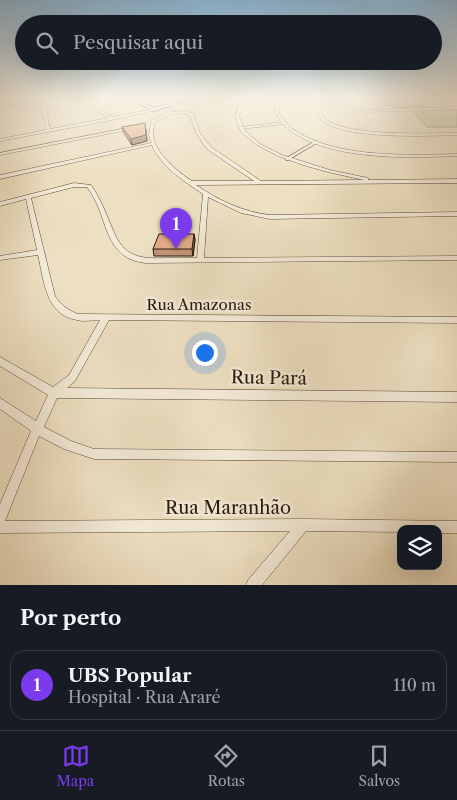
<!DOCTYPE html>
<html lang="pt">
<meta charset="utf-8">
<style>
body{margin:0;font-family:"Libre Caslon Text",serif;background:#242831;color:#f1f3f6}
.controls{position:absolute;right:15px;bottom:15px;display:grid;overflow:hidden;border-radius:10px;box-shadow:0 5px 20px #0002}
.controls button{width:45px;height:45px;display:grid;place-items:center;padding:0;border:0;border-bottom:1px solid #363941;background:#171b24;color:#f1f3f6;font:25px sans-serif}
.you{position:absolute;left:204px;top:352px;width:18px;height:18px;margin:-12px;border:4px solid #fff;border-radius:50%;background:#1a73e8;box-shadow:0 0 0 8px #1a73e833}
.badge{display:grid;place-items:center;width:32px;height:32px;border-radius:50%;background:#7c3aed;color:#fff;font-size:16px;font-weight:700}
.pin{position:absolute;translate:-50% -41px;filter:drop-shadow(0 1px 2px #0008)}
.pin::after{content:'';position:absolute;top:26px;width:18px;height:15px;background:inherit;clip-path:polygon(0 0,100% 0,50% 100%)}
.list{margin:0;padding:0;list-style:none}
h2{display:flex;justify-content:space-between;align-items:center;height:65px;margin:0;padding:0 20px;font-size:21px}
h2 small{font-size:16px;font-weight:400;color:#9ea1a6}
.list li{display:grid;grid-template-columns:32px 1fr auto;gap:15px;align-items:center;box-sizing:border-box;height:70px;margin:0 10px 10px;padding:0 10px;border:1px solid #363941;border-radius:15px}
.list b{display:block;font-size:19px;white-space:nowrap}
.list p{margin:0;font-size:16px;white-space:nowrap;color:#9ea1a6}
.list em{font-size:16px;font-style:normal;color:#9ea1a6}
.icon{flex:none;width:28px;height:28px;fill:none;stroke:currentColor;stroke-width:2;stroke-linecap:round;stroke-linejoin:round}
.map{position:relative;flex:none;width:457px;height:585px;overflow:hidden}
.search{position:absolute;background:#171b24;box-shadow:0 5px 20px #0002;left:15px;right:15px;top:15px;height:55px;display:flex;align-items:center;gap:12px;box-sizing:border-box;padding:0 18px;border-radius:28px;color:#9ea1a6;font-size:19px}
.sheet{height:145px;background:#171b24}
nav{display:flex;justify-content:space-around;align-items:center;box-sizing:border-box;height:70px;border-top:1px solid #363941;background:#171b24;font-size:14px;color:#9ea1a6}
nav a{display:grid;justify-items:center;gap:2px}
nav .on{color:#7c3aed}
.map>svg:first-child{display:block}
</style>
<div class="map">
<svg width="457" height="585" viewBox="0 0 457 585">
<rect width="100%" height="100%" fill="#eddfc1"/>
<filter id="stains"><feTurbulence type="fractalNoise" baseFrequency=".004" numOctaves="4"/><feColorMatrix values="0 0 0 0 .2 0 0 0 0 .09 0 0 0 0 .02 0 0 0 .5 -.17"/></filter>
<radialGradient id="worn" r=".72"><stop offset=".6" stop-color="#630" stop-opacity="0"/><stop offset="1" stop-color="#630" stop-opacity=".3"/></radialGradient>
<!-- green -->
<g fill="#bdc08f" stroke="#726c4c">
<path d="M359,99H396L426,106L398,108Z"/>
<path d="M411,110H457V127H427Z"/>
</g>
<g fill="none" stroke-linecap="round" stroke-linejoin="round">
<!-- lane-far1 casing -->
<g stroke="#594a37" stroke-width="3">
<path id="lane-far1" d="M241,128L283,123"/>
</g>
<!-- lane casing -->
<g stroke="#594a37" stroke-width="4">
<path id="lane" d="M287,159L316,142"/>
</g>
<!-- street casing -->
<g stroke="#594a37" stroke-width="1">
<g id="street">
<path d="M32,99H37L0,111V109Z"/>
<path d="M40,99H44L50,129L108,118L79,99H83L112,117L154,109L156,110L112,120L0,141V139L46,130Z"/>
<path d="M241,99H245L239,116L245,131L260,144L282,155L330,170L368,178V180L457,179V183L196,185C218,200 243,212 270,215L457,212V216L270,219L241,213L208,197L204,258L457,256V260L145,263C140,262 134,261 130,259C110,250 106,226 99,209C96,201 92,194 87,187H74L31,198L55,296C61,305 68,310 78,314L457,317V323L109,320L75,381L67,388L457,392V402L57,398L44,427L71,441L94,449L457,452V462L94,459L64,449L39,436L5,521L303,519L457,521V533H438V529H401V532L306,531L262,585H246L248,580L290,531L0,533V504L31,431L0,409V398L36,421L48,395L0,366V357L53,387L69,375L100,320C93,320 84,322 77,320C45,315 44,280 38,255L0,260V256L37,250L26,199L0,206V202L74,183L91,185C101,199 106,214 113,230C124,257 139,259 166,258C176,258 187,258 197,258L203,194C186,183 159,165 152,145L0,179V175L151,143L149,135L151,121L166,113L175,102L177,103L170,112L182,111L193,113L200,133L211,147L261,181L364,180L328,172L303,165L278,156L257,145L241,132L235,116ZM182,113L190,115L196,133L207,149L254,181H192C178,172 153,152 153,133C153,130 154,125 155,122L168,115Z"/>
<path d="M281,99H285L280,105L278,111C281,116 285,122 289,126C292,129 296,131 299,133C340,158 410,155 457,154V156C407,158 330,161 288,129C283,125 278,117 274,111L276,105Z"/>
<path d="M332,99L366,110L457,107V109L366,112L332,101L324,103L319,109C321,112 323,117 325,119C348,137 427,133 457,133V135C429,136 339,140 321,119C319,116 317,112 315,109L322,101Z"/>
<path d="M132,127L134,128L133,129L0,155V153Z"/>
</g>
</g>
<!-- secondary casing -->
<g stroke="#281909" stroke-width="2">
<path id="secondary" d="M130,99H135L154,108L184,99H190L154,111Z"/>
</g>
<!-- lane-far1 -->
<use href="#lane-far1" stroke="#f3ead7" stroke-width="2"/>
<!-- lane -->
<use href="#lane" stroke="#f3ead7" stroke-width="2.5"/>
<!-- street -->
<use href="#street" fill="#f3ead7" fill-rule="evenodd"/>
<!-- secondary -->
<use href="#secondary" fill="#f3ead7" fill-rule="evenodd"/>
</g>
<!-- wall -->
<g fill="#c29478" stroke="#281909">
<path d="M122,127L146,129L147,141L132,145L124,133Z"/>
<path d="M194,234L195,240L193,256H154L153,249Z"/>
</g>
<!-- shaded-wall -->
<g fill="#9e7861" stroke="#281909">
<path d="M145,123L147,141L132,145L131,139Z"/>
<path d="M194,234L195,240L193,256L192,249Z"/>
</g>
<!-- building -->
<g fill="#e2ac8b" stroke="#281909">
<path d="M145,123L146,135L131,139L122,127Z"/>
<path d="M159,234H194L192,249H153Z"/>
</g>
<!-- sky -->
<linearGradient id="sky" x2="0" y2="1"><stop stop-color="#8ab6d7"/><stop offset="0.55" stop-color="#f7f1e3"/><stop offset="1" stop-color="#f7f1e3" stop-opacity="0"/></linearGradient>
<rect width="457" height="181" fill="url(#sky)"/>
<g text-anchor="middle" stroke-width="5" stroke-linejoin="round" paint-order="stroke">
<!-- street labels -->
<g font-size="15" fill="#281909" stroke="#f3ead7">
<text x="199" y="310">Rua Amazonas</text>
</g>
<!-- near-street labels -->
<g font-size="18" fill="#281909" stroke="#f3ead7">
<text transform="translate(269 378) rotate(1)" y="6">Rua Pará</text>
<text x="228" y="514">Rua Maranhão</text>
</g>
</g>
<rect width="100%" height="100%" filter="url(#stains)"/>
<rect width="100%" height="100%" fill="url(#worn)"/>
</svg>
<div class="controls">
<button><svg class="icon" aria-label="layers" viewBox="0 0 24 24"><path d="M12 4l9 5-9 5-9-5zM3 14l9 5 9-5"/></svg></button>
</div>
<div class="you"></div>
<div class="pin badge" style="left:176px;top:249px">1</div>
<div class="search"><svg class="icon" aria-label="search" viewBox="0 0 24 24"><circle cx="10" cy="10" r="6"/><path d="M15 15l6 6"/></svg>Pesquisar aqui</div>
</div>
<section class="sheet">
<h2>Por perto<small></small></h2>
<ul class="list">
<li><span class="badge">1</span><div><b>UBS Popular</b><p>Hospital · Rua Araré</p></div><em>110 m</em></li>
</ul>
</section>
<nav>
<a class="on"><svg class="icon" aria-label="map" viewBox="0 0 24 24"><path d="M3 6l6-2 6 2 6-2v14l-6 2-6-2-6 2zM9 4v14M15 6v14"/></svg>Mapa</a>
<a><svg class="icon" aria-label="directions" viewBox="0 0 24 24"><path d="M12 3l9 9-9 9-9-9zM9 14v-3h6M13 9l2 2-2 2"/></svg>Rotas</a>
<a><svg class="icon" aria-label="saved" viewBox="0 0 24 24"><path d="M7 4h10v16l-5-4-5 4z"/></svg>Salvos</a>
</nav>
